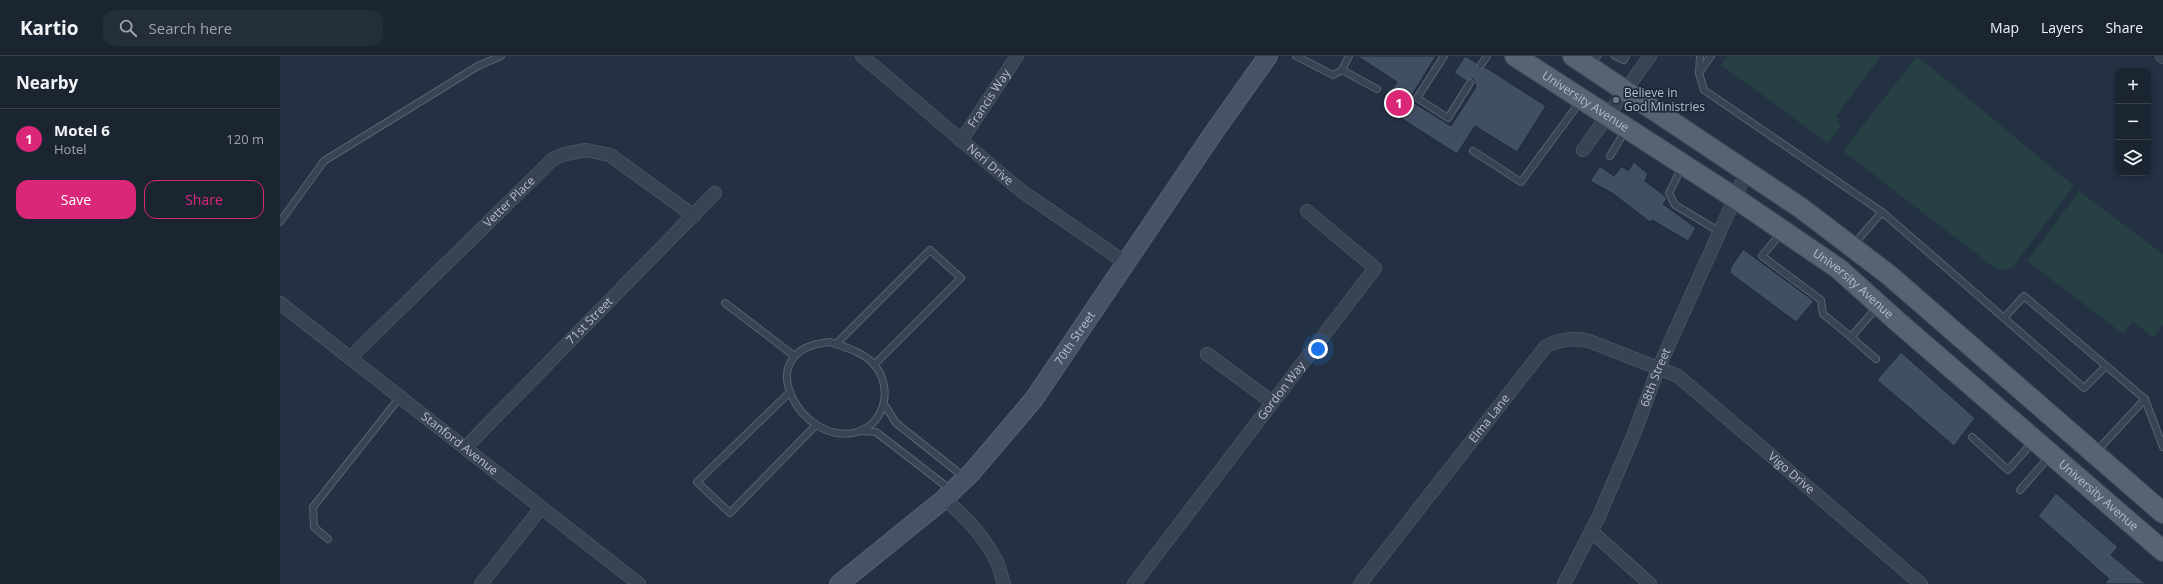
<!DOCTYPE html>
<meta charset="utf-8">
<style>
body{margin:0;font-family:"Open Sans",sans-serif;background:#242d3a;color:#f1f3f6}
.controls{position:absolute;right:12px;top:12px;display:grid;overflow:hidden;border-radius:8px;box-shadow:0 2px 6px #0003}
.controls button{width:36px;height:36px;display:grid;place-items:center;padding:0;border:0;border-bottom:1px solid #39424d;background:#1b2532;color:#f1f3f6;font:20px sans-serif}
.you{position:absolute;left:1038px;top:293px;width:14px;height:14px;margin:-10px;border:3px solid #fff;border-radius:50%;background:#1a73e8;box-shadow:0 0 0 6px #1a73e833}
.badge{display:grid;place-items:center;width:26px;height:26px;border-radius:50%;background:#db2777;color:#fff;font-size:13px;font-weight:700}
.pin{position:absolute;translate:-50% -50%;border:2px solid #fff;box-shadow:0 1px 4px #0006}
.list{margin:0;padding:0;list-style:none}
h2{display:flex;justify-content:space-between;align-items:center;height:52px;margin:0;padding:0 16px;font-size:17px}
h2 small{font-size:13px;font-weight:400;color:#a0a5ac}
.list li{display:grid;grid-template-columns:26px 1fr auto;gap:12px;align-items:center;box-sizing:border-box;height:60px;padding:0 16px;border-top:1px solid #39424d}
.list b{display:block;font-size:15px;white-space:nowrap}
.list p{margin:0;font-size:13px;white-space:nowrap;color:#a0a5ac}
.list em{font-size:13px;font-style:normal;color:#a0a5ac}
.actions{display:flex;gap:8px;padding:12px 16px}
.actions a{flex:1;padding:9px 0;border:1px solid #db2777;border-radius:12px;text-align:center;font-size:14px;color:#db2777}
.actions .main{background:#db2777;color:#fff}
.icon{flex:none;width:22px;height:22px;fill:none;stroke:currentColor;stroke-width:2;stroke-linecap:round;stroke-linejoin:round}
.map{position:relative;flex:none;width:1883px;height:528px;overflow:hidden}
header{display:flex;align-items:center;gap:24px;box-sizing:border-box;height:56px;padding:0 20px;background:#1b2532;border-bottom:1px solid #39424d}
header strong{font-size:19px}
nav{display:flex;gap:22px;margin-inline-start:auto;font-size:14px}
.search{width:280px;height:36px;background:#242d3a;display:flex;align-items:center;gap:10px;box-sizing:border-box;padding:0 14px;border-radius:12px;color:#a0a5ac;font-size:15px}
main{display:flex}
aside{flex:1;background:#1b2532}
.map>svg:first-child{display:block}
</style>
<header>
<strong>Kartio</strong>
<div class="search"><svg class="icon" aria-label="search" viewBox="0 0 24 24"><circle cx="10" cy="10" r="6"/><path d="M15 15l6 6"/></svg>Search here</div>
<nav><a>Map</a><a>Layers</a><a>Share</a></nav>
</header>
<main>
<aside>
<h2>Nearby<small></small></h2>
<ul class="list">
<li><span class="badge">1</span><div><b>Motel 6</b><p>Hotel</p></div><em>120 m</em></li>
</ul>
<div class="actions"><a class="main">Save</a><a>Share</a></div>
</aside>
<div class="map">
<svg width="1883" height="528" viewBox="0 0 1883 528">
<rect width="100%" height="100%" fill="#243143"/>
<!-- green -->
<g fill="#264044">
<path d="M1448,0H1601L1556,60L1560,63L1557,67L1561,70L1548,87L1441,9Z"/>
<path d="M1637,0L1794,130L1732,212L1723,214L1716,213L1563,95Z"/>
<path d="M1799,135L1883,198V269L1873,282L1853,265L1843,278L1747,205Z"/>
</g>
<!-- building -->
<g fill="#404f63" stroke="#1f2a3a">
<path d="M1077,0H1156L1129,44L1171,70L1196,31L1193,23L1186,25L1174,17L1185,0L1197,7L1199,13L1205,11L1266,50L1237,96L1195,70L1177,98L1102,50L1117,26Z"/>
<path d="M1354,106L1368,118L1365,125L1385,140L1387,143L1383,148L1416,172L1408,185L1372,164L1370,166L1332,137L1310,125L1320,110L1334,120L1342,110L1348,115Z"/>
<path d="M1463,193L1534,245L1516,266L1450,217L1451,211Z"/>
<path d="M1621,296L1695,362L1674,390L1597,324Z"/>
<path d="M1776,437L1838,491L1831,499L1866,528H1824L1829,523L1758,460Z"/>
</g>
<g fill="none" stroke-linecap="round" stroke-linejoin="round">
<!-- lane casing -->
<g stroke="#576170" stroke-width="8">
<g id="lane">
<path d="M1016,0L1053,19L1062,14"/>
<path d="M1069,0L1062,14L1097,33"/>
<path d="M1164,0L1137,42L1168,62L1190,27"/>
<path d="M1335,0L1344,4L1346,0"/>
<path d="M1420,0L1419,17L1424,34L1602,156L1724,262L1744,240L1865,343L1883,391"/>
<path d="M1201,9L1207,0"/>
<path d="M1310,9L1317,0"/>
<path d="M1419,17L1431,0"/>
<path d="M1193,95L1241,126L1300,46"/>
<path d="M1330,100L1345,75"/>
<path d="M1402,111L1389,137L1395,149L1440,176"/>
<path d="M0,166L44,105L198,10L221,0"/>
<path d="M1501,177L1482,200L1541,244L1543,258L1571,281"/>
<path d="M1574,188L1602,156"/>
<path d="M445,247L513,299"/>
<path d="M1724,262L1804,332L1826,310"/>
<path d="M550,286C565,291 580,295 593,307C613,329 607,367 577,376C522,392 466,293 550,286Z"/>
<path d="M556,288L650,194L681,222L594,309"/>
<path d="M1596,303L1571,281L1598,250"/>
<path d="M510,336L417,426L450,457L536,369"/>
<path d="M604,348L616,367L684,421"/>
<path d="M581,375L596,376L671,434"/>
<path d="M1692,381L1728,414L1752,387"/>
<path d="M1816,396L1865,343"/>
<path d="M1740,434L1769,401"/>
<path d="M48,483L34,471L33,451L120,341"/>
</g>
</g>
<!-- street casing -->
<g stroke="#576170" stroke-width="14">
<g id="street">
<path id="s1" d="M582,0L740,134L846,207"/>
<path d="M1882,0L1883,1"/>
<path id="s2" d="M681,85L737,0"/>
<path d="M1303,94L1370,0"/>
<path id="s3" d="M0,247L359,528"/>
<path d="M927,298L992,346"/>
<path id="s4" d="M70,302L273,103L285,98L306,94L330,99L414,160"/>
<path id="s5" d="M185,392L435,137"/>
<path d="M664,443C685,460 704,480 716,504C720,512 721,520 724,528"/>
<path d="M1311,475L1370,528"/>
<path d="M201,528L261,452"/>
<path id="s6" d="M854,528L1095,212L1027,155"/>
<path id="s7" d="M1080,528L1266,290C1281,283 1294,281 1309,285L1398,320L1641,528"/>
<path id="s8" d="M1284,528L1319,460L1354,378L1378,313L1467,115"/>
</g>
</g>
<!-- secondary casing -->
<g stroke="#576170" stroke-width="20">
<g id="secondary">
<path id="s9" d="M559,528L664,443L692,416L754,343L932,79L988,0"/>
</g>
</g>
<!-- primary casing -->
<g stroke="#424c5c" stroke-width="22">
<g id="primary">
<path id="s10" d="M1235,0L1455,142L1559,213L1618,266L1883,495"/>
<path d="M1293,0L1521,152L1609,219L1883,457"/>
</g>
</g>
<!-- lane -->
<use href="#lane" stroke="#394353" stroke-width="6"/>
<!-- street -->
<use href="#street" stroke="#394353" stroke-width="13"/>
<!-- secondary -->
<use href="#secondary" stroke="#465266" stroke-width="18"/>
<!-- primary -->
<use href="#primary" stroke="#576273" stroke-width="20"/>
</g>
<!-- markers -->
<circle fill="#6b7280" stroke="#1d2838" stroke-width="1.5" cx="1336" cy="44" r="4"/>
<g text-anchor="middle" stroke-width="3.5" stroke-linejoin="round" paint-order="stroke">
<!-- poi labels -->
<g font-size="12" fill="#b6becd" stroke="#1d2838" text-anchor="start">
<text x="1344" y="41">Believe in<tspan x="1344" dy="14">God Ministries</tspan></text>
</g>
<!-- street labels -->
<g font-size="12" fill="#b6becd" stroke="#1d2838">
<text dy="4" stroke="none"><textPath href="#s2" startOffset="51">Francis Way</textPath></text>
<text dy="4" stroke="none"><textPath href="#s10" startOffset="84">University Avenue</textPath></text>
<text dy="4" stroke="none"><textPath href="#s1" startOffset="168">Neri Drive</textPath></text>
<text dy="4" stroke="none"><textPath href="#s4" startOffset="223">Vetter Place</textPath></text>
<text dy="4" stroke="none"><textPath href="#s10" startOffset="408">University Avenue</textPath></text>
<text dy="4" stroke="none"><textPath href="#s5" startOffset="178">71st Street</textPath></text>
<text dy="4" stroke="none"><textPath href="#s9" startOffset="343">70th Street</textPath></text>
<text dy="4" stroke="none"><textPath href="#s8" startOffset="226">68th Street</textPath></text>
<text dy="4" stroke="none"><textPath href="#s6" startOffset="243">Gordon Way</textPath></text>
<text dy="4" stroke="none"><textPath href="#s7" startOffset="210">Elma Lane</textPath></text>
<text dy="4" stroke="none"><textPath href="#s3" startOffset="228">Stanford Avenue</textPath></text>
<text dy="4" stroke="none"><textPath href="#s7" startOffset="591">Vigo Drive</textPath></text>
<text dy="4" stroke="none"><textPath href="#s10" startOffset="732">University Avenue</textPath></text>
</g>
</g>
</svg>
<div class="controls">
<button>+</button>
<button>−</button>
<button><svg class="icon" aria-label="layers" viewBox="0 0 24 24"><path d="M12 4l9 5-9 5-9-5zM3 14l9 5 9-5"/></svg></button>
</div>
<div class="you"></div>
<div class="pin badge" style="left:1119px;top:47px">1</div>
</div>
</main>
